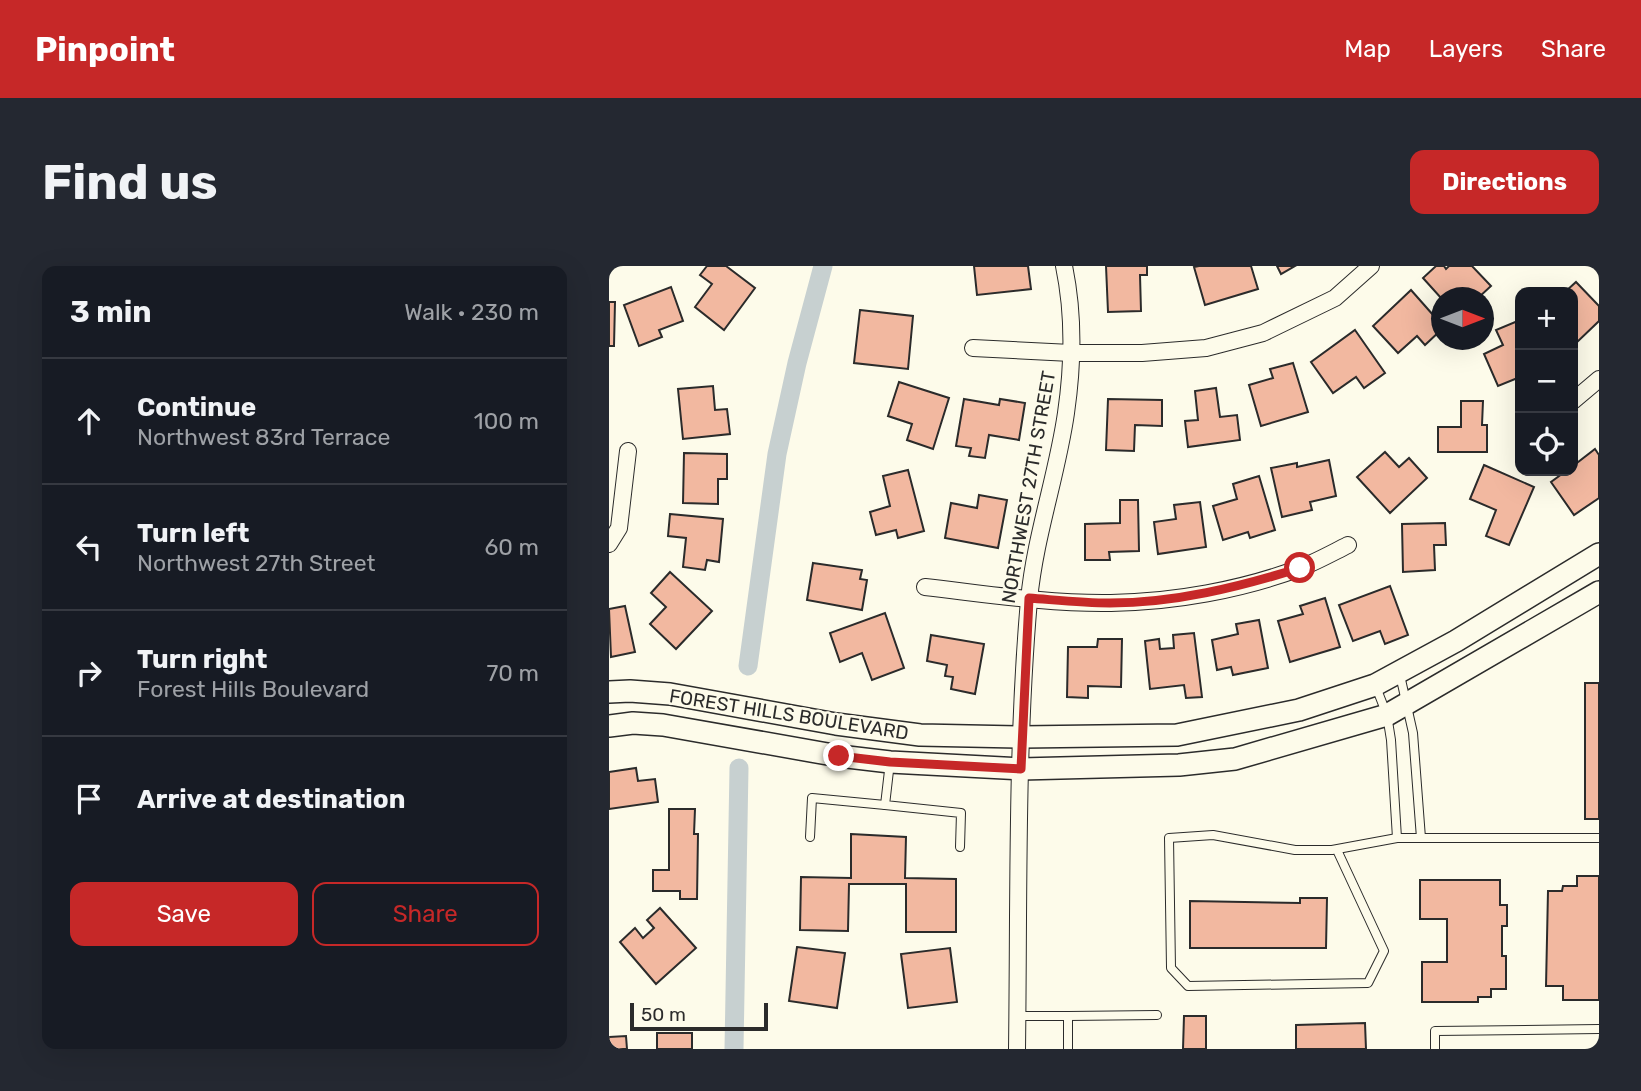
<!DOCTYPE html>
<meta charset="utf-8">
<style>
body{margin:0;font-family:Rubik,sans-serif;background:#242831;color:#f1f3f6}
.controls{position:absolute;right:21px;top:21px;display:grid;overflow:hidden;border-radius:14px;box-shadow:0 7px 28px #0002}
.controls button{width:63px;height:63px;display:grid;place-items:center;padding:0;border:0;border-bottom:2px solid #363941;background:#171b24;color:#f1f3f6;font:35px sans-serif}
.compass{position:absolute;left:822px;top:21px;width:63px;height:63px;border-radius:50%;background:#171b24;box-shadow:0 7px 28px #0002;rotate:90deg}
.scale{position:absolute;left:21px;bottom:18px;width:138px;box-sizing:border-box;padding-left:7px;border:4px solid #2b2b2b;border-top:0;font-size:19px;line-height:24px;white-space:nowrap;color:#2b2b2b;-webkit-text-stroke:5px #fdfbea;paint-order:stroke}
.stop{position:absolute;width:21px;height:21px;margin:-16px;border:5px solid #c62828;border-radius:50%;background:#fff}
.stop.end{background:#c62828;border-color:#fff;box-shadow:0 2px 7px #0008}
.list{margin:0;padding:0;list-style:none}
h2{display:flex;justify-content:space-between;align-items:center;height:91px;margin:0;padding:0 28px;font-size:30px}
h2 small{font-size:23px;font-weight:400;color:#9ea1a6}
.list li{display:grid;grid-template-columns:46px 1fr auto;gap:21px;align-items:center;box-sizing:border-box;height:126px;padding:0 28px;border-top:2px solid #363941}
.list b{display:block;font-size:26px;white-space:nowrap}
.list p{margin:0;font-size:23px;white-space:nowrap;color:#9ea1a6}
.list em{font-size:23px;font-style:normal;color:#9ea1a6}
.actions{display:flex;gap:14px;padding:21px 28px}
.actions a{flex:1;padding:16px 0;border:2px solid #c62828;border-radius:14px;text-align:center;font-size:24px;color:#c62828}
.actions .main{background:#c62828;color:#fff}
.icon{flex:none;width:38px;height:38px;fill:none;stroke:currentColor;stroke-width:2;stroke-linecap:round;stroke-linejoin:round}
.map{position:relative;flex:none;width:990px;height:783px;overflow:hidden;border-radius:14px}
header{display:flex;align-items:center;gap:42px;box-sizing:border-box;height:98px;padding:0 35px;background:#c62828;color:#fff}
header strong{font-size:33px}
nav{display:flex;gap:38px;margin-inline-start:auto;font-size:24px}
.intro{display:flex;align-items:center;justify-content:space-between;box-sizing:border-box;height:168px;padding:0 42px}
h1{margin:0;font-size:49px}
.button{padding:18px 32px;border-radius:14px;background:#c62828;color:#fff;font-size:24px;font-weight:700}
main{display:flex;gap:42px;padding:0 42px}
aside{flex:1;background:#171b24;border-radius:14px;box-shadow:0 7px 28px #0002}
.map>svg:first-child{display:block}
</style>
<header>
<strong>Pinpoint</strong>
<nav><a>Map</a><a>Layers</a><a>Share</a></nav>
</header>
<div class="intro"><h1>Find us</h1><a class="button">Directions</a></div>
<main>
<aside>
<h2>3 min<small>Walk · 230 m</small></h2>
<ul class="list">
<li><svg class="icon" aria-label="ahead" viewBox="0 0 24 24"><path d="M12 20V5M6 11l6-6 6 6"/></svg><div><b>Continue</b><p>Northwest 83rd Terrace</p></div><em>100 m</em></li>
<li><svg class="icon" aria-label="left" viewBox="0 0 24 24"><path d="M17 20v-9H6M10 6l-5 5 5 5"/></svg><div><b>Turn left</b><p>Northwest 27th Street</p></div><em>60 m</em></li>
<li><svg class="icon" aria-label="right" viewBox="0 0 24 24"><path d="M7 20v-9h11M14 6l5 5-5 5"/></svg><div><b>Turn right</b><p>Forest Hills Boulevard</p></div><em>70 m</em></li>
<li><svg class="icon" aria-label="arrive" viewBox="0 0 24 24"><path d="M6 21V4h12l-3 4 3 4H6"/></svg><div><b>Arrive at destination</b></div></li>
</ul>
<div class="actions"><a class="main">Save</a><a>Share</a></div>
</aside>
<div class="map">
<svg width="990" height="783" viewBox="0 0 990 783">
<rect width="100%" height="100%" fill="#fdfbea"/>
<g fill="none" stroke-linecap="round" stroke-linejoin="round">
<!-- canal -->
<g stroke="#c7d0d0" stroke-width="19">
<path d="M139,400L168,188L188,97L214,0"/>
<path d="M125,783L130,502"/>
</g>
</g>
<!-- building -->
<g fill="#f2b8a0" stroke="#2b2b2b" stroke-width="2">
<path d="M98,0H117L146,22L115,64L86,41L103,18L91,9Z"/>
<path d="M365,0H419L422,23L368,29Z"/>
<path d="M497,0H538V9H531L532,45L499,46Z"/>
<path d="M590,0H642L649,23L596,39L585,1Z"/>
<path d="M668,0H686L672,8Z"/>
<path d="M827,0H835L837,3L840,0H863L882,20L869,32H832L814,12Z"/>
<path d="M967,16L990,40V55L964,80V26H956Z"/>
<path d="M62,21L74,55L50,64L53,71L30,80L15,39Z"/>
<path d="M802,24L832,58V64L816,79L808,70L789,87L764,60Z"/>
<path d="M0,36H6L5,80H0Z"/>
<path d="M251,44L304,50L299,103L245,97Z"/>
<path d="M911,54V111L889,120L875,88L894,79L887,64Z"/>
<path d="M746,64L776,107L755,122L747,111L724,127L702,96Z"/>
<path d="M684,97L699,146L652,160L640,119L664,112L661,103Z"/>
<path d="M290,116L340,132L324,183L298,174L303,158L279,150Z"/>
<path d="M104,120L106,144L118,143L121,168L74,173L69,123Z"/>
<path d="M607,122L611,151L628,149L631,174L579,181L576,155L589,154L586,125Z"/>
<path d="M355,133L390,139L391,133L416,137L410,174L380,169L376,192L360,190L362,182L347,180Z"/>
<path d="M499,133L553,134V160L526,159L525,185L497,184Z"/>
<path d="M852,135H874L873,159H878V186H829V161H852Z"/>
<path d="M986,183L990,189V232L965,249L942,216L957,205H964V200Z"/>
<path d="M776,186L790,201L800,192L818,212L781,247L748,211Z"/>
<path d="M75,187L118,188V213H109V238L74,237Z"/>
<path d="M720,194L727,230L701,236L703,244L673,251L662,202L688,197V201Z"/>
<path d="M875,199L925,221L900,279L877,270L887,244L861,233Z"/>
<path d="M299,204L315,265L289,272L287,264L267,269L261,246L281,240L274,210Z"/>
<path d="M650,210L666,264L641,272L639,266L614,274L604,240L628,233L624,218Z"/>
<path d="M370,229L398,234L389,282L336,272L342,237L368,242Z"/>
<path d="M511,234H529L530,285L500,286L501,294H476V258L511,257Z"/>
<path d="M591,236L597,281L549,288L545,256L567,253L565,239Z"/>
<path d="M61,248L114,253L110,296L98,294L96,304L74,301L77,272L59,270Z"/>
<path d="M836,257L837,279H825L826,304L794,306L793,258Z"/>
<path d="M204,297L253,304L251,313L258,314L253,344L198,334Z"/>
<path d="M61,306L103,345L67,383L41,358L57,341L42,327Z"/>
<path d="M781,320L799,369L776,378L771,365L744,375L730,339Z"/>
<path d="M716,332L731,381L681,396L669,355L694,348L691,340Z"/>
<path d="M16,340L26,386L2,391L0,343Z"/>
<path d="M276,347L295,402L263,414L253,387L231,396L221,367Z"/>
<path d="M650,354L659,402L624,409L622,401L608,404L603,374L629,368L627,358Z"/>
<path d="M585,367L593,431L577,432L575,419L541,423L536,375L550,373L551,383L565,382L564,369Z"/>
<path d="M322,369L375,378L366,428L342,423L344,411L336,410L338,399L318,395Z"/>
<path d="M489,373H513L512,421L479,420V432L458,431L459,381H488Z"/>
<rect x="976" y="417" width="14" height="136"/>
<path d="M27,502L29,515L46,513L49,536L0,543V506Z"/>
<path d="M60,543H86L85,568H89L88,633H71V625H44V604H60Z"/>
<path d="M242,568L297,571L296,612L347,613V666H297V618H240L239,665L191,664L192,611L242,612Z"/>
<path d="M968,610H990V734H954V720H937L939,625H953L954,620H968Z"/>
<path d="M811,614H891V639H898V660H893V690H897V723H882V731H869V736H813V696H838V653H811Z"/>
<path d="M691,632H718L717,682H581V635L691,637Z"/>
<path d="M51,642L87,682L47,718L11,676L26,662L34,672L45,662L38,654Z"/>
<path d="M188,681L236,687L228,742L180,735Z"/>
<path d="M341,682L348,736L299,742L292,688Z"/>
<path d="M575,750H597V783H574Z"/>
<path d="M756,757L757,783H687V759Z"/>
<rect x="48" y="767" width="35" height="16"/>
<path d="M17,770L18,783H0V771Z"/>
</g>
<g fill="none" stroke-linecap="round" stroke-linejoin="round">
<!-- service casing -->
<g stroke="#2b2b2b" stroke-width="10">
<g id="service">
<path d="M791,409L804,467L812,572"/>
<path d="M767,421L778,449L782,474L788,572"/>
<path d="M281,496L276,539L352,547L351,581"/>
<path d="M201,571L203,532L276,539"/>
<path d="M728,584L775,685L759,717L579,720L562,702L560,572L604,569L686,584H723L788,572H990"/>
<path d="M408,750H459V783"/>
<path d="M459,750L548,749"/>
<path d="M826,783V765L990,763"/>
</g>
</g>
<!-- minor casing -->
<g stroke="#2b2b2b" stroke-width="18">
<g id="minor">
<path d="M364,82L462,87H533L597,82L654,67L726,32L762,0"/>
<path d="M964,135L990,113"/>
<path d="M0,278L10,262L19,185"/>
<path d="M316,321C377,328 440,338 502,337C565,336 632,324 691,302C707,296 723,287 739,279"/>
<path d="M408,783C410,634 407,483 420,334C426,270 448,210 457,147C464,99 465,48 455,0"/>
</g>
</g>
<!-- tertiary casing -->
<g stroke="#2b2b2b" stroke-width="24">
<g id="tertiary">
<path d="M0,426L21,425L61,428L227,458L311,469L413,471L568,469L690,444L766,419L847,375L990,288"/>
<path d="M0,460L24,457L54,459L230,490L281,496L412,503L570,499L626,493L778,449L990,326"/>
</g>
</g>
<!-- service -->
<use href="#service" stroke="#fdfbea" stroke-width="8"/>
<!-- minor -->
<use href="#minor" stroke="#fdfbea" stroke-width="16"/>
<!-- tertiary -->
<use href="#tertiary" stroke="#fdfbea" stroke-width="21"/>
</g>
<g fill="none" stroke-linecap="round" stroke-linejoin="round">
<!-- route -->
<path stroke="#c62828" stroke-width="9" d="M230,490L281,496L412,503L420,332C447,334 474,337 501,337C566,337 630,321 691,302"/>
</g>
<g text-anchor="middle" stroke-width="5" stroke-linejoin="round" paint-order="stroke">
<!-- street labels -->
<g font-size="19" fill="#2b2b2b" stroke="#fdfbea">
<text transform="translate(419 221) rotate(-80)" y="7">NORTHWEST 27TH STREET</text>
<text transform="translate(180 448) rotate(9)" y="7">FOREST HILLS BOULEVARD</text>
</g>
</g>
</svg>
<div class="controls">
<button>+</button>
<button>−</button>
<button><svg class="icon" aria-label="locate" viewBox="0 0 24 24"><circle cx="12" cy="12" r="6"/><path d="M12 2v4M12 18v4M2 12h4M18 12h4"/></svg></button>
</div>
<svg class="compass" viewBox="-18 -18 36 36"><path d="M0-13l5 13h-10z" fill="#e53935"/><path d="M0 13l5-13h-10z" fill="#9ea1a6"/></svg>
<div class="scale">50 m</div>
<div class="stop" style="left:691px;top:302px"></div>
<div class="stop end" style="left:230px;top:490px"></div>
</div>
</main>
